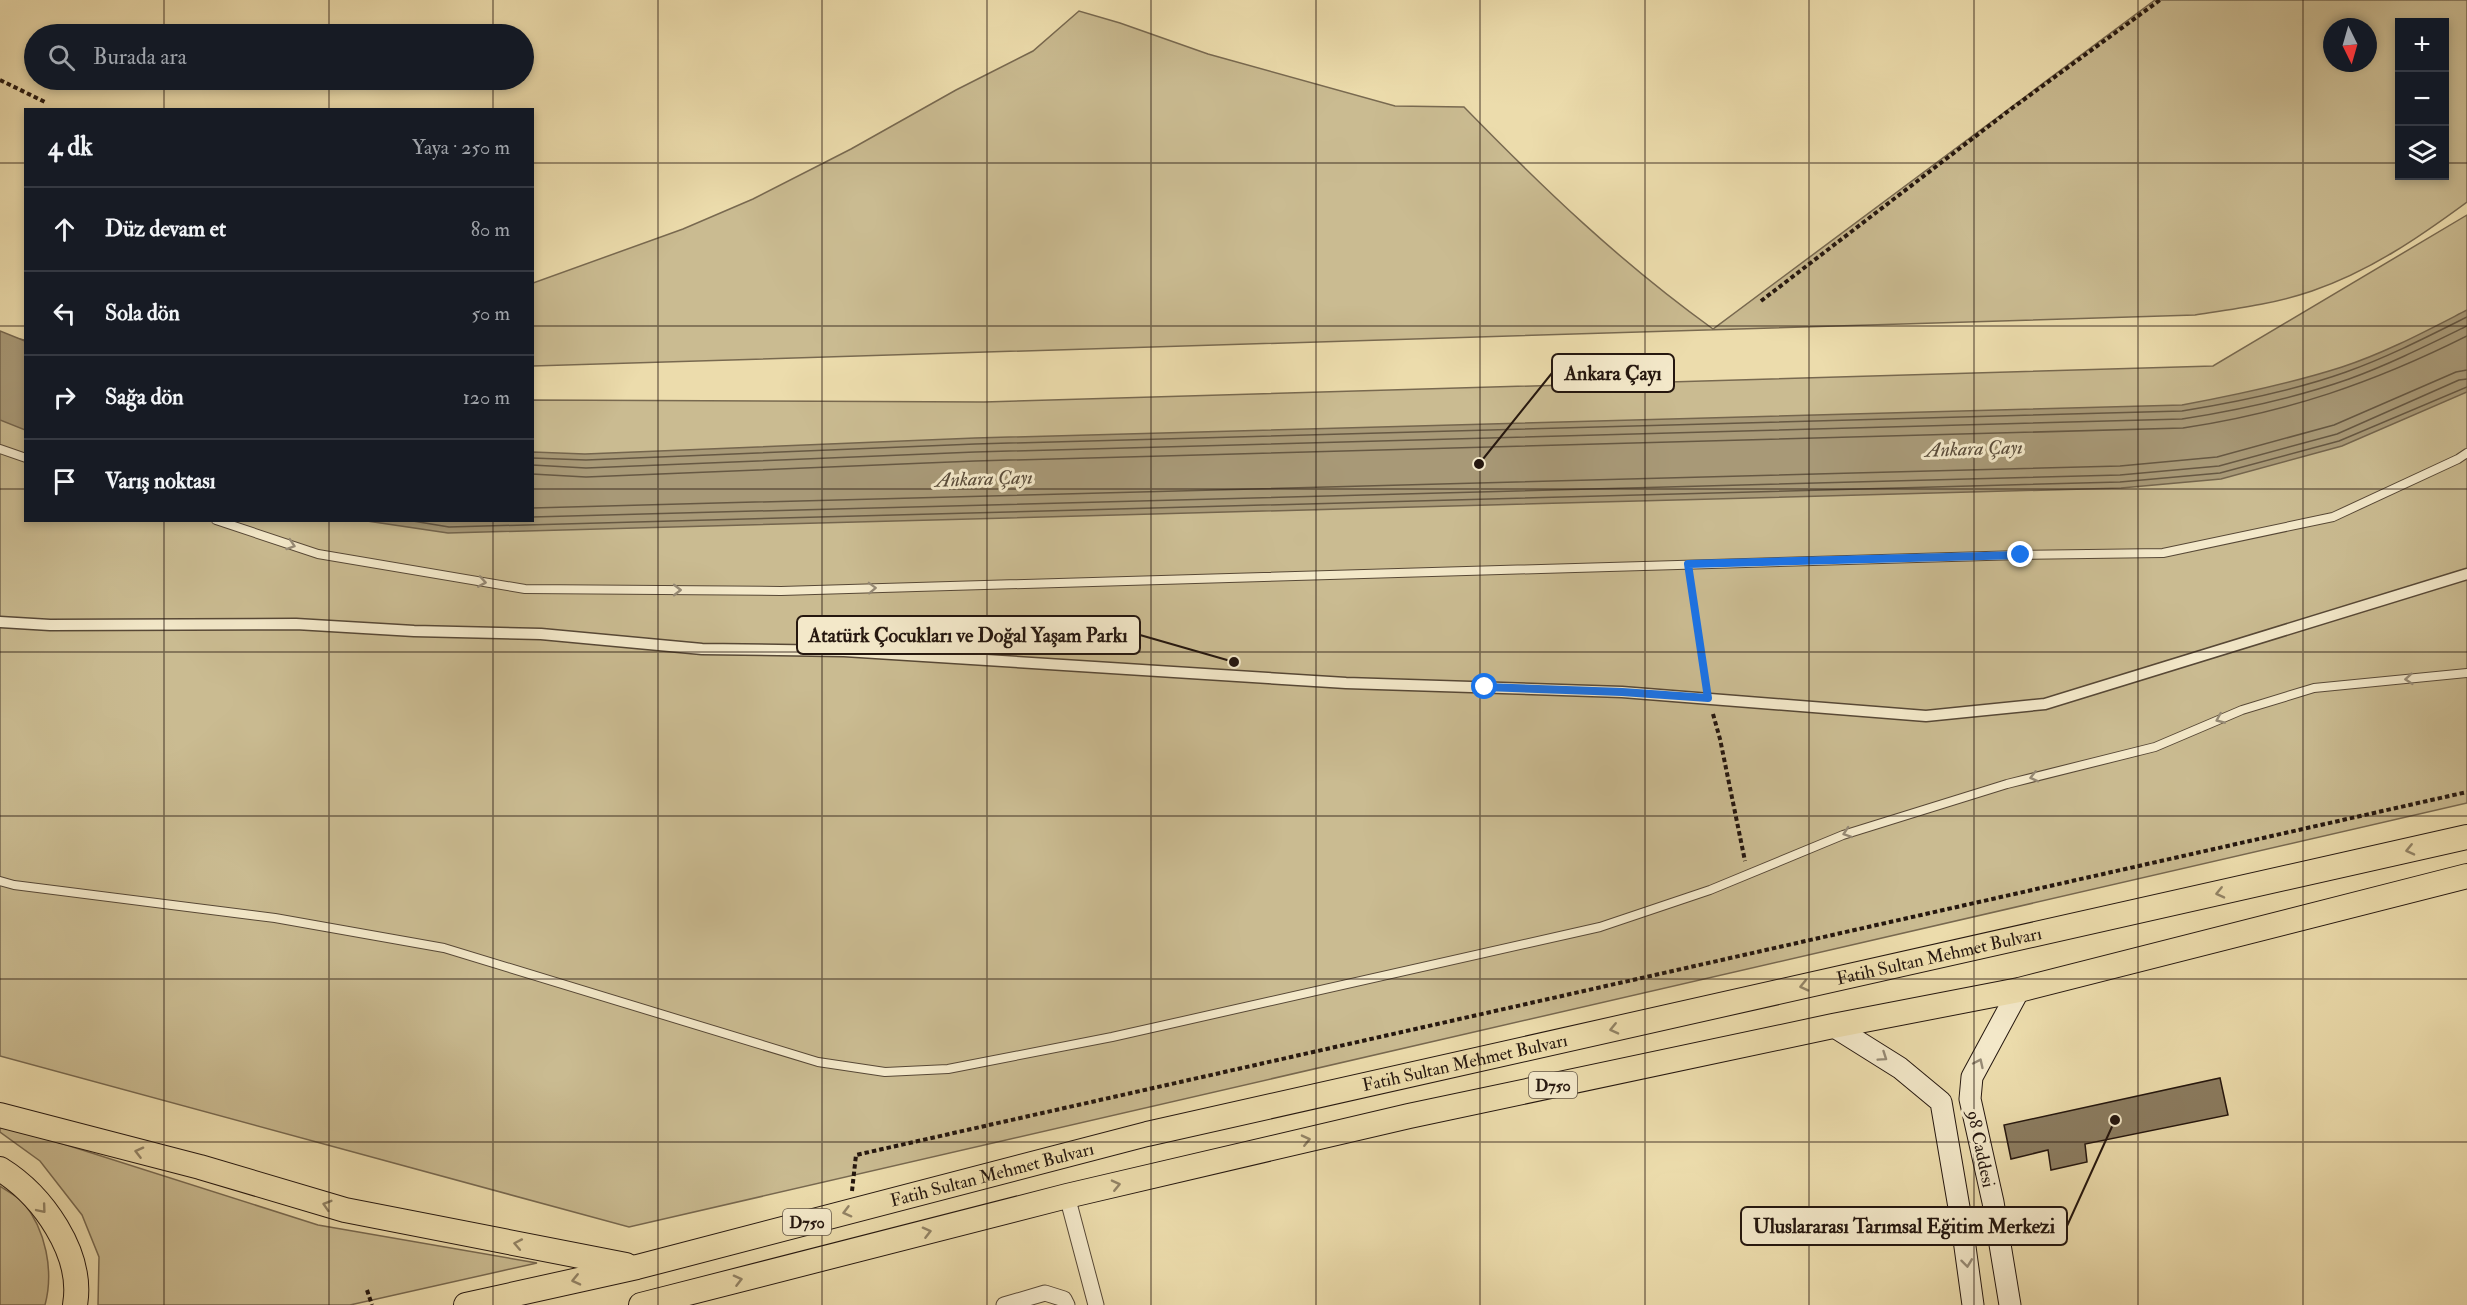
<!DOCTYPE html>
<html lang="tr">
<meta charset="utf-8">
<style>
body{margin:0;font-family:"IM FELL Double Pica",serif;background:#242831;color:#f1f3f6}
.controls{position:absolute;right:18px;top:18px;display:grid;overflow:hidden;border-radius:0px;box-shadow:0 3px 9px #0003}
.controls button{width:54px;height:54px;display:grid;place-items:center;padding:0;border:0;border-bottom:2px solid #363941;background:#171b24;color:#f1f3f6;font:30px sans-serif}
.compass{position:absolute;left:2323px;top:18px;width:54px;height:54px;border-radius:50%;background:#171b24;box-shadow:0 3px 9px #0003;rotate:175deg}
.stop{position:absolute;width:18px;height:18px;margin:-14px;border:4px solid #1a73e8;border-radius:50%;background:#fff}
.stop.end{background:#1a73e8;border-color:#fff;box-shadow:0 2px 6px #0008}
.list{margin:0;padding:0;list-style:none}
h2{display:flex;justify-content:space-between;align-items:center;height:78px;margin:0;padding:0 24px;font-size:26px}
h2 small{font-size:20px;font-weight:400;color:#9ea1a6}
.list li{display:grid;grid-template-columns:39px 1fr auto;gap:18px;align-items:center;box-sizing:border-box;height:84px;padding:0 24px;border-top:2px solid #363941}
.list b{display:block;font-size:22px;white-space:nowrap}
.list em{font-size:20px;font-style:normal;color:#9ea1a6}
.icon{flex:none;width:33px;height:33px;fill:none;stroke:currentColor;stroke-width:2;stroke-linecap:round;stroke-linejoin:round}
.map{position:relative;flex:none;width:2467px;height:1305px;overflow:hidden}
.search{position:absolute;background:#171b24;box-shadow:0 3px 9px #0003;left:24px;top:24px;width:510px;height:66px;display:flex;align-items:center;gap:15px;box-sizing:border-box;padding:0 21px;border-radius:33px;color:#9ea1a6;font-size:22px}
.panel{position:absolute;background:#171b24;box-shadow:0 3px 9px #0003;left:24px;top:108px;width:510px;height:414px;border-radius:0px}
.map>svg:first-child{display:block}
</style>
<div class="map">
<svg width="2467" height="1305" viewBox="0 0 2467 1305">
<rect width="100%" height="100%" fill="#ecdcac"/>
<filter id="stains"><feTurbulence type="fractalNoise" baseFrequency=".00333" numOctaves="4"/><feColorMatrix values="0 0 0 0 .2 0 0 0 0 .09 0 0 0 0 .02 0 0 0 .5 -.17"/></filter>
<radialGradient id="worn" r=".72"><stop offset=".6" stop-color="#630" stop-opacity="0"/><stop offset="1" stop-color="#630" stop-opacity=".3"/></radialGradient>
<!-- green -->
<g fill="#cabb91" stroke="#786950" stroke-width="1.5" fill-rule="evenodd">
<path d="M2155,0H2467V202C2418,238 2370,271 2312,291C2274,304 2234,309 2195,315L533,366V283L683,229L753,199L851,149L956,90L1033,51L1079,11L1120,23L1208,54L1395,106L1464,107C1544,189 1620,262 1713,329ZM2400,22H2444V176H2400ZM2332,27H2368V63H2332Z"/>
<path d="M2467,215V803L629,1227L0,1056V335L25,340L26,520H532L533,400L984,402L2213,366Z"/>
<path d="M0,1126L54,1141L318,1225L537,1263L350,1305H98L99,1257L82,1215L40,1161L0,1132Z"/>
<path d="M0,1186C7,1191 17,1196 23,1202C46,1230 54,1271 45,1305H0Z"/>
</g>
<!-- water -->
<g fill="#a89977" stroke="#74654d" stroke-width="1.5">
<path d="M2467,310V392L2342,446L2221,479L2121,488L448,533L367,521L532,520L533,452L585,454L975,438L2182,405C2236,395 2289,384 2342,367C2385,353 2426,331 2467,310Z"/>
<path d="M0,331L25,341V430L0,420Z"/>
</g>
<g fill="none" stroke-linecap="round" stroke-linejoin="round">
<!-- shore -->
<g stroke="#665843" stroke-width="1.5">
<path d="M532,458L586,460L975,444L2182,411C2237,402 2293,391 2346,372C2388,357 2427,337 2467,317"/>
<path d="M532,465L586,468L975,452L2182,419C2239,410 2295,398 2349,379C2390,364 2428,345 2467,326"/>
<path d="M532,474L586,477L975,461L2183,428C2288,412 2373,383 2467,336"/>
<path d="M532,508L2120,466L2217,457L2334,425L2456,372L2467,370"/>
<path d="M532,517L2120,475L2219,466L2337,434L2459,380L2467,379"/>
<path d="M407,520L449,527L2120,482L2220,473L2339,441L2467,387"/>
</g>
</g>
<!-- building -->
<path fill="#8c7d61" stroke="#25170f" stroke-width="1.5" d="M2220,1078L2228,1115L2085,1144L2087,1162L2051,1170L2048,1150L2011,1159L2004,1125Z"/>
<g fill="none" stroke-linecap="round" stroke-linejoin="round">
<!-- service casing -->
<g stroke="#574836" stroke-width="10">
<g id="service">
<path d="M0,449L26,458"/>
<path d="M216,520L318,554L525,589L781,591L2021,555L2163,553L2333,517L2458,459L2467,453"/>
<path d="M0,881L14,885L275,918L444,948L818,1062L885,1072L948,1069L1112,1037L1600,927L1710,890L1843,835L2007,784L2155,747L2242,710L2314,688L2467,673"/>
</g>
</g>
<!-- pedestrian casing -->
<g stroke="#574836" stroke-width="13">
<path id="pedestrian" d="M0,622L50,625L296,624L414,631L541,634L702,649L844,651L1346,683L1622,692L1926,716L2045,704L2467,574"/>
</g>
<!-- minor casing -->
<g stroke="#574836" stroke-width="17">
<g id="minor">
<path d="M1067,1196L1096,1305"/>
<path d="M1004,1305L1045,1293L1064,1299L1067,1305"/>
</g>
</g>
<!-- secondary casing -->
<g stroke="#25170f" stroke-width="23">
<g id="secondary">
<path d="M1833,1026L1900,1068L1941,1102L1962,1225L1973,1305"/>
<path d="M2010,1305L1993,1202L1970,1099L1972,1077L2019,990"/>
</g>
</g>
<!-- trunk casing -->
<g stroke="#25170f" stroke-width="26">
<g id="trunk">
<path d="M0,1115L200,1167L345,1210L626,1265"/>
<path d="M0,1169C42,1195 84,1253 75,1305"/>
<path id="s1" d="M466,1305L637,1267L1147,1134L2467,837"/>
<path d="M641,1305L1067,1196L1409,1116L1833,1026L2019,990L2467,876"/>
</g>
</g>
<!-- path -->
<g stroke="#25170f" stroke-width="4" stroke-dasharray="4.5 3" stroke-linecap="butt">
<path d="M0,80L45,102"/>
<path d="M1761,301L2011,109L2160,0"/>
<path d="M1689,575L1706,686"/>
<path d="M1713,714L1720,739L1745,861"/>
<path d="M852,1191L856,1155L2467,792"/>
<path d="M367,1290L372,1305"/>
</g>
<!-- service -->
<use href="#service" stroke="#f3e8c9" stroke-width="8"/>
<!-- pedestrian -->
<use href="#pedestrian" stroke="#f3e8c9" stroke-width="10"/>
<!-- minor -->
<use href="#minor" stroke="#f3e8c9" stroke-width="15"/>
<!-- secondary -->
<use href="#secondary" stroke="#f3e8c9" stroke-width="21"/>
<!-- trunk -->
<use href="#trunk" stroke="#ecdcac" stroke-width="24"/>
</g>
<!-- one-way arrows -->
<defs><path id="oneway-chevron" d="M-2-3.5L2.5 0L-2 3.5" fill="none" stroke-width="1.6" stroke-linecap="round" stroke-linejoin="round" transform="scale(1.5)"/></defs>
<g stroke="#968a75">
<use href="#oneway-chevron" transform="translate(291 545) rotate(18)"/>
<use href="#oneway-chevron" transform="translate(482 582) rotate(10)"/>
<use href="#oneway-chevron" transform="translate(872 588) rotate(-2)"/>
<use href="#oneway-chevron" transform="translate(677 590)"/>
<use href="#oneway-chevron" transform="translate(2409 679) rotate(175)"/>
<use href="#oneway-chevron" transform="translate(2220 719) rotate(157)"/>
<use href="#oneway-chevron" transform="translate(2034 777) rotate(166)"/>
<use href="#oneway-chevron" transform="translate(1847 833) rotate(161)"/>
<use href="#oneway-chevron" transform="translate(1883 1057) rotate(34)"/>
<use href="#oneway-chevron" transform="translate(1979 1063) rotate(-65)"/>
<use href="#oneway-chevron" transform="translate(1967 1263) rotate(83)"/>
</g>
<g stroke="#928365">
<use href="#oneway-chevron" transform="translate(2410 850) rotate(167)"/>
<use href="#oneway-chevron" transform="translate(2220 893) rotate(167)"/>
<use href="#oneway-chevron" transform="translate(1804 986) rotate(167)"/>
<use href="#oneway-chevron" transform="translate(1614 1029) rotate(167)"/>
<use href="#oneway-chevron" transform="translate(1306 1140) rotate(-13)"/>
<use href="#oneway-chevron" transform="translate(139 1152) rotate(-166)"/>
<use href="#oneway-chevron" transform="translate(1116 1185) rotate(-13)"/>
<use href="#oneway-chevron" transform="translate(327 1205) rotate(-163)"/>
<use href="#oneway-chevron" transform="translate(42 1209) rotate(50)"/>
<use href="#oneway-chevron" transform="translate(847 1212) rotate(165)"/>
<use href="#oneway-chevron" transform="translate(927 1232) rotate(-14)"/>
<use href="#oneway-chevron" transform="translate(518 1244) rotate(-169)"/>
<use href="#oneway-chevron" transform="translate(576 1280) rotate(167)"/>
<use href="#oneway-chevron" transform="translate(738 1280) rotate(-14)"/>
</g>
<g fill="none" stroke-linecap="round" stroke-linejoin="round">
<!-- route -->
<path stroke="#1a73e8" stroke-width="8" d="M1485,687L1622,692L1708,698L1688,564L2021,555"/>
</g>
<!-- grid -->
<path fill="none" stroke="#25170f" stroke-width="1.5" stroke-opacity="0.55" d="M164,0V34M329,0V34M493,0V34M658,0V1305M822,0V1305M987,0V1305M1151,0V1305M1316,0V1305M1480,0V1305M1645,0V1305M1809,0V1305M1974,0V1305M2138,0V1305M2303,0V1305M164,80V110M329,80V110M493,80V110M0,163H26M532,163H2400M2444,163H2467M0,326H26M532,326H2467M0,489H26M532,489H2467M164,520V1305M329,520V1305M493,520V1305M0,652H2467M0,816H2467M0,979H2467M0,1142H2467"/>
<g text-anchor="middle" stroke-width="6" stroke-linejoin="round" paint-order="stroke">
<!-- shield labels -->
<g fill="#f3e8c9" stroke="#635647" stroke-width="1.5">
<rect x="1529" y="1072" width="48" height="26" rx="4.5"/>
<rect x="783" y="1209" width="48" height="26" rx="4.5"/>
</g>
<g font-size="16" font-weight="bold" fill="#25170f">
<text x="1553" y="1091">D750</text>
<text x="807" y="1228">D750</text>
</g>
<!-- street labels -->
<g font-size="18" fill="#25170f" stroke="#f3e8c9">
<text dy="6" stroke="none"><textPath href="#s1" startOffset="1514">Fatih Sultan Mehmet Bulvarı</textPath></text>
<text dy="6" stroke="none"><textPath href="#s1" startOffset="1028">Fatih Sultan Mehmet Bulvarı</textPath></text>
<text transform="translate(1981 1149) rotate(78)" y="6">98 Caddesi</text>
<text dy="6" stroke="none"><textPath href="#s1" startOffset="542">Fatih Sultan Mehmet Bulvarı</textPath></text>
</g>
<!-- water labels -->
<g font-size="20" font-style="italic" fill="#594b39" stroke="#f3e8c9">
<text transform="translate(1974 448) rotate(-2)" y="7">Ankara Çayı</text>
<text transform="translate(984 478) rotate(-2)" y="7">Ankara Çayı</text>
</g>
</g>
<!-- callouts -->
<path fill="none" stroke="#25170f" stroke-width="2" d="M1479 464L1552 373M1234 662L1140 635M2115 1120L2067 1226"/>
<g fill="#25170f" stroke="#f3e8c9" stroke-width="2">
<circle cx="1479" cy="464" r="6"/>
<circle cx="1234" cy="662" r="6"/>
<circle cx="2115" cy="1120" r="6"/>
</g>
<g fill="#f3e8c9" stroke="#25170f" stroke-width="2">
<rect x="1552" y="354" width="122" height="38" rx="6"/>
<rect x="797" y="616" width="343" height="38" rx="6"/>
<rect x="1741" y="1207" width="326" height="38" rx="6"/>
</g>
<g font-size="20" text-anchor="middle" font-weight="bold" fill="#25170f">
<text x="1613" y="380">Ankara Çayı</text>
<text x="968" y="642">Atatürk Çocukları ve Doğal Yaşam Parkı</text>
<text x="1904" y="1233">Uluslararası Tarımsal Eğitim Merkezi</text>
</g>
<rect width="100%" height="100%" filter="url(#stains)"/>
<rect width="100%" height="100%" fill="url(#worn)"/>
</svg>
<div class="controls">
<button>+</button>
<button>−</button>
<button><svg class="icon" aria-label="layers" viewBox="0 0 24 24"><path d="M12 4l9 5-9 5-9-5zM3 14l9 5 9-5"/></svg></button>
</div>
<svg class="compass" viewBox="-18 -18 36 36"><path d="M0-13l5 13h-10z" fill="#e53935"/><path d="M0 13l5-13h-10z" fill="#9ea1a6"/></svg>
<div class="stop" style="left:1485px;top:687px"></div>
<div class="stop end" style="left:2021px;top:555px"></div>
<div class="search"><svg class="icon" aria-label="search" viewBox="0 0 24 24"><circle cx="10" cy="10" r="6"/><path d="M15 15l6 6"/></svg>Burada ara</div>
<section class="panel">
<h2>4 dk<small>Yaya · 250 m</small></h2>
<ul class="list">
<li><svg class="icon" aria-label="ahead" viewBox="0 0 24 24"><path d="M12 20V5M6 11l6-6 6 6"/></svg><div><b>Düz devam et</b></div><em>80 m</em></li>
<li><svg class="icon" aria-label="left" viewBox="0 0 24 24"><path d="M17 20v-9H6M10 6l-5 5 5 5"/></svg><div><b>Sola dön</b></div><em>50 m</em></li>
<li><svg class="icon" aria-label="right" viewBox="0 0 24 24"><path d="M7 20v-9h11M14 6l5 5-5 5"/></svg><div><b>Sağa dön</b></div><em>120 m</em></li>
<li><svg class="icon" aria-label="arrive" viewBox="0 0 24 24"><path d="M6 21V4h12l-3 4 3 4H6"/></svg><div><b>Varış noktası</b></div></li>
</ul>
</section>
</div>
